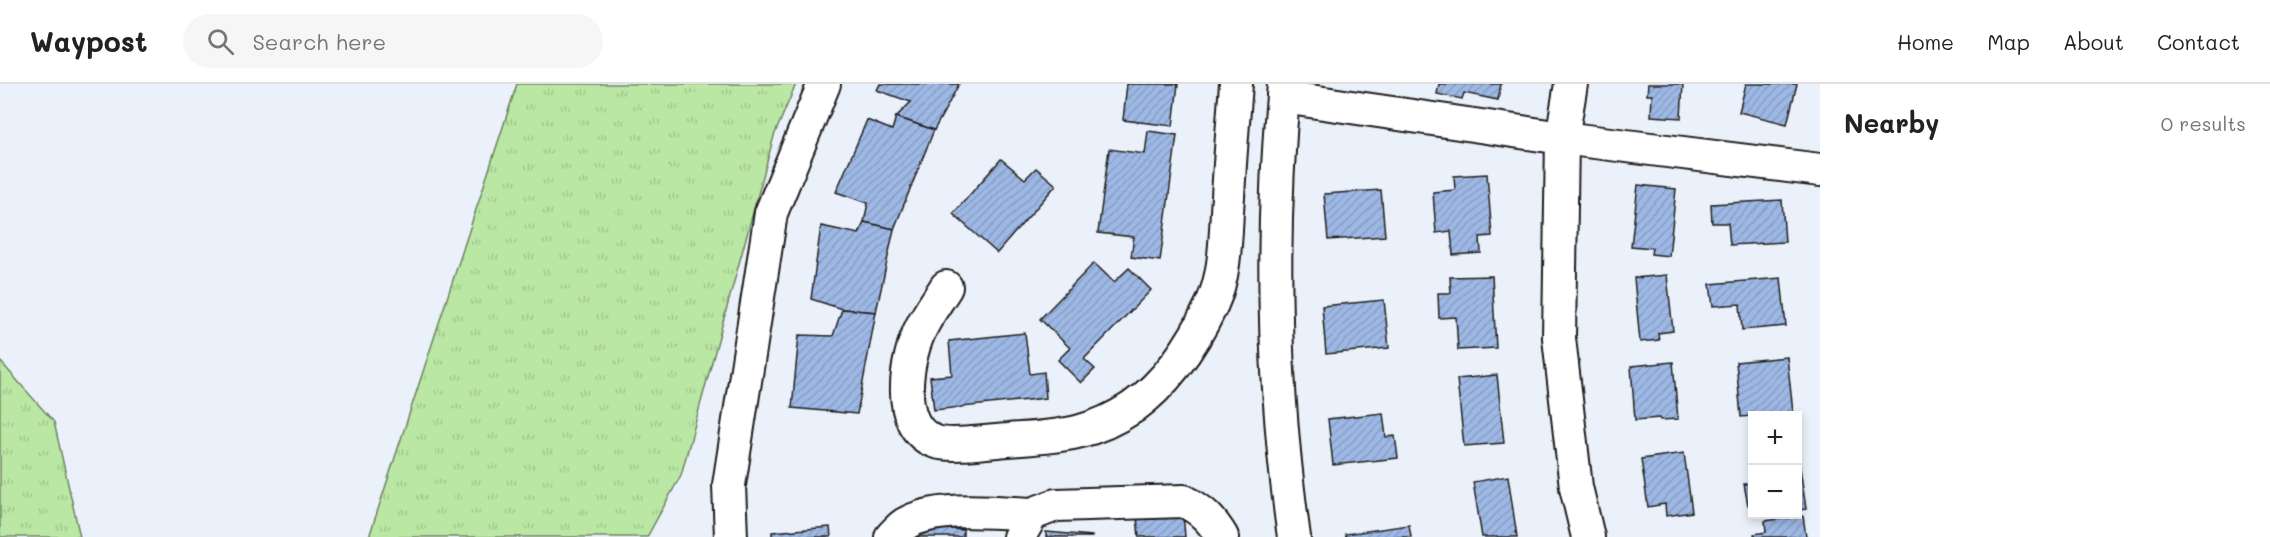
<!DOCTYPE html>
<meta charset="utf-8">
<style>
body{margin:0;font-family:Mali,sans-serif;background:#f6f6f6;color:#222}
.controls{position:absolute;right:18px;bottom:18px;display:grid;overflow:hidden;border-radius:0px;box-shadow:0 3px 9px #0003}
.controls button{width:54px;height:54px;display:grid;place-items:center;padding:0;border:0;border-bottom:2px solid #e0e0e0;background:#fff;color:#222;font:30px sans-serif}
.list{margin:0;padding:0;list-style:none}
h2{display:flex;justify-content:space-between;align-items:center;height:78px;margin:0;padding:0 24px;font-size:26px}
h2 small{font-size:20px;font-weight:400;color:#767676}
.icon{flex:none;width:33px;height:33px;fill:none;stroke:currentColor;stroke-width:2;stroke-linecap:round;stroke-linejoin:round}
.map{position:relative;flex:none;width:1820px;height:453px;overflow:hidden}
header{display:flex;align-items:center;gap:36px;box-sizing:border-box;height:84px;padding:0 30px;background:#fff;border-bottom:2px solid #e0e0e0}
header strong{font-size:28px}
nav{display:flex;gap:33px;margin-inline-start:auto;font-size:21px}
.search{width:420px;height:54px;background:#f6f6f6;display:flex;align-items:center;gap:15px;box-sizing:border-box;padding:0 21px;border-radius:33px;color:#767676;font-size:22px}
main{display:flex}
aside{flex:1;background:#fff}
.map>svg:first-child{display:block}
</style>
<header>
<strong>Waypost</strong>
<div class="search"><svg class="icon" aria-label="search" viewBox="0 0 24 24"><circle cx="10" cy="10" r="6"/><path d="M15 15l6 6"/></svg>Search here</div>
<nav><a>Home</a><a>Map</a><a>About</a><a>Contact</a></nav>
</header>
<main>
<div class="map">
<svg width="1820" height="453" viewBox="0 0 1820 453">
<defs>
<pattern id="grass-tufts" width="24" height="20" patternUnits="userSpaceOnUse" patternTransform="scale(1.5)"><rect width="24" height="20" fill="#bbe7a4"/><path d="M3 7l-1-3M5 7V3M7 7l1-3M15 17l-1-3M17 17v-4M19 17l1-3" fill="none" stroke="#a0c68d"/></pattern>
<pattern id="building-hatch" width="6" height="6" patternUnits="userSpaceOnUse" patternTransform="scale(1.5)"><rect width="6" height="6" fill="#9db8e4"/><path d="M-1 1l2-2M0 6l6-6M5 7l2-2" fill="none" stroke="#879ec3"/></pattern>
</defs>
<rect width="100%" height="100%" fill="#ebf1fa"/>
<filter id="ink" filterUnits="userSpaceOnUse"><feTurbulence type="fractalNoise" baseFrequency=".0167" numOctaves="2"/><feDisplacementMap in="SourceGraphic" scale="12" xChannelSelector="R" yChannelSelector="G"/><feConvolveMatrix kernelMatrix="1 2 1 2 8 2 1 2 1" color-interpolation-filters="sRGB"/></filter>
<g filter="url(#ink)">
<!-- grass -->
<g fill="url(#grass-tufts)" stroke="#6c8260" stroke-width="1.5">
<path d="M517,0H796L774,52L681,391L647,453H369Z"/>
<path d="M0,277L54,338L80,453H0Z"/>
</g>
<!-- building -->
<g fill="url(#building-hatch)" stroke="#1c1c1c" stroke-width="1.5">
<path d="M880,0H959L934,46L896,33L911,18L877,6Z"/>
<path d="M1127,0H1178L1173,42L1123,36Z"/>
<path d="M1439,0H1501L1498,16L1464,9L1462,15L1437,10Z"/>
<path d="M1648,0H1683L1681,34L1651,32L1652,11H1647Z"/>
<path d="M1746,0H1797L1787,40L1739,28Z"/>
<path d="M896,33L934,46L894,145L864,138L868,119L836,108L867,36L892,46Z"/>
<path d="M1148,47L1177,51L1160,177L1131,173L1134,153L1098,149L1109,65L1145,70Z"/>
<path d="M1001,75L1025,95L1036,84L1056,101L997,169L953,130Z"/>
<path d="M1487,90L1492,152L1480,153L1481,169L1453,171L1451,147L1436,149L1433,108L1455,106L1454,92Z"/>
<path d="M1638,101L1676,105L1669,172L1651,170L1652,164L1631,162Z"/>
<path d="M1381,106L1385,152L1328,156L1324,110Z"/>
<path d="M1782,116L1785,158L1730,161L1728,139H1712L1711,120Z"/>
<path d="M864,138L894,145L876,228L842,225L811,215L821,142L859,150Z"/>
<path d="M1094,179L1114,198L1129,184L1151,206L1084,275L1095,285L1081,299L1058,276L1070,264L1040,235Z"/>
<path d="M1667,191L1673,247L1658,249L1659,256L1640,258L1634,194Z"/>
<path d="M1492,192L1496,264L1458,266L1456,233L1439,234L1438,209H1451L1450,193Z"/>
<path d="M1781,194L1786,242L1742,246L1740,220L1713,222L1710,200Z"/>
<path d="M1384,216L1389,264L1326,270L1322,222Z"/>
<path d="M842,225L876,228L857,330L792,324L799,251L833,252Z"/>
<path d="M1025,249L1030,290L1044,288L1046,314L934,326L930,293L952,291L949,257Z"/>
<path d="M1787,273L1793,328L1741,333L1736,278Z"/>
<path d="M1673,278L1678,335L1660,336V334L1635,336L1631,282Z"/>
<path d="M1497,291L1504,359L1464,362L1457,295Z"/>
<path d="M1383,329L1386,353L1395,352L1398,374L1333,381L1328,335Z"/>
<path d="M1684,369L1692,428L1666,432L1665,420L1648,423L1641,375Z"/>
<path d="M1798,370L1806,425L1798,426Z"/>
<path d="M1508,392L1517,453H1482L1473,398Z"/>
<path d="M1752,399V420L1748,421L1744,400Z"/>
<path d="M1183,429L1185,453H1139L1137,433Z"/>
<path d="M1803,432L1806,453H1755L1754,450L1766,448L1765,437Z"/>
<path d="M909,440L963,446V453H908Z"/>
<path d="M1409,441L1411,453H1346L1345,450Z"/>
<path d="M830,443L831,453H772V448Z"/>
<path d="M1046,448L1092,452V453H1046Z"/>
</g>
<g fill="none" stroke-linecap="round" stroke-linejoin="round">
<!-- minor casing -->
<g stroke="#1c1c1c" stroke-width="36">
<g id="minor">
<path d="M1284,0C1270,150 1273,304 1294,453"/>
<path d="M1571,0L1562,54L1559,254L1576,403L1588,453"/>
<path d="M1283,13L1562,54L1820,86"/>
<path d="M946,203C938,216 929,228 922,242C906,272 893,344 936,358C951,363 990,357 1008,356C1057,352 1090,352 1133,323C1168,298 1194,258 1212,220C1227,187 1225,148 1228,113C1230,75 1233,38 1236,0"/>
<path d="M731,453L729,401L771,129L824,0"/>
<path d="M891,453C895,449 900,443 905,440C935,421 997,428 1032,430"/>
<path d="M1019,453L1032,430L1056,421L1184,417C1202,426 1212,436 1222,453"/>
</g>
</g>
<!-- minor -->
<use href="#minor" stroke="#fff" stroke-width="32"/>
</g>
</g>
</svg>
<div class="controls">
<button>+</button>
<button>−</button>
</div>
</div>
<aside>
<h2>Nearby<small>0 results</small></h2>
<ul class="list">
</ul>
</aside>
</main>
